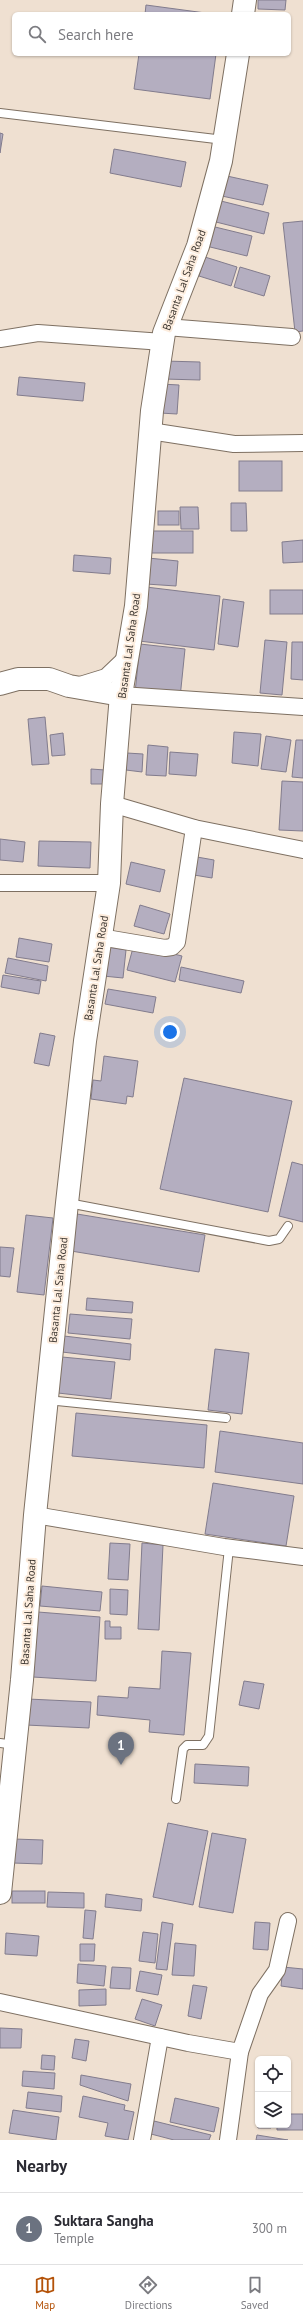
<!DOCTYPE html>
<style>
body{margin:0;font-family:"PT Sans",sans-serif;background:#f7f7f7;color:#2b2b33}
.controls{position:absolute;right:12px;bottom:12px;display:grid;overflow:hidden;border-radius:6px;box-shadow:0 1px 3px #0004}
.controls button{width:36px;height:36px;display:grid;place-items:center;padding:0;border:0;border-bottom:1px solid #e1e1e2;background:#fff;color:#2b2b33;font:20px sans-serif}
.you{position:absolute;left:170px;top:1032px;width:14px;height:14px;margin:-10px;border:3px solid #fff;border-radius:50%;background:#1a73e8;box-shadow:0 0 0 6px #1a73e833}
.badge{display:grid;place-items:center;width:26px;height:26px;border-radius:50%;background:#b45309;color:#fff;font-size:13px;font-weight:700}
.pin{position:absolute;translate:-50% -33px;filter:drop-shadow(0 1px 2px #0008)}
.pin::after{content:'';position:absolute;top:21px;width:14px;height:12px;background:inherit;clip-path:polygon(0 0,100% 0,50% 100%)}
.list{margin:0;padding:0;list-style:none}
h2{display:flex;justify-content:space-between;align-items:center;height:52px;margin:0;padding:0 16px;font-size:17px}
h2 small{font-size:13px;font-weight:400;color:#7c7c81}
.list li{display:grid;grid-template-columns:26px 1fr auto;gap:12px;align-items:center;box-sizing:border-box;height:72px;padding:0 16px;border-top:1px solid #e1e1e2}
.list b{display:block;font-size:15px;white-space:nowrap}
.list p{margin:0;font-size:13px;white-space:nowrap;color:#7c7c81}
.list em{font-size:13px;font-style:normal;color:#7c7c81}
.icon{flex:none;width:22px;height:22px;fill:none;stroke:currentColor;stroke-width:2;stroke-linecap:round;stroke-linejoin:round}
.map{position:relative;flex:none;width:303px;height:2140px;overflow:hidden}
.search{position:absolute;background:#fff;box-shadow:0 1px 3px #0004;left:12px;right:12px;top:12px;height:44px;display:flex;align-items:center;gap:10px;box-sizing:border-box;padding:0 14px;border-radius:6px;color:#7c7c81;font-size:15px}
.sheet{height:124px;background:#fff}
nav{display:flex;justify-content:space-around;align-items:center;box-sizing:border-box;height:56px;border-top:1px solid #e1e1e2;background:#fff;font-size:11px;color:#7c7c81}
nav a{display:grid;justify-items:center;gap:2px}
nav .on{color:#b45309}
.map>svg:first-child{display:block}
</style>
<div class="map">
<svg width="303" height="2140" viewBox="0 0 303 2140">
<rect width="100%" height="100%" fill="#efe0d1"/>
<!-- building -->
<g fill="#b4aec0" stroke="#827c8d">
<path d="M258,0H286L285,10L258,9Z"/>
<path d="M146,5L213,14H145Z"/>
<path d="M139,54H216L210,99L134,89Z"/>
<path d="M0,133L3,134L0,153Z"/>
<path d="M114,149L186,162L181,187L110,173Z"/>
<path d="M227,176L268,185L263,205L222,196Z"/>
<path d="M217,200L269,213L264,234L212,221Z"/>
<path d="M303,221V331L295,332L283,223Z"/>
<path d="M211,226L252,236L247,256L206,246Z"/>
<path d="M205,257L237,267L231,286L199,276Z"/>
<path d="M240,267L270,276L264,296L234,287Z"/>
<path d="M164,361L200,362V380L164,379Z"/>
<path d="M19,377L85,383L83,401L17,395Z"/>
<path d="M161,384L179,385L177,414L160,413Z"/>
<rect x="239" y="461" width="43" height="30"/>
<path d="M231,503H246L247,531H231Z"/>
<path d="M180,507H198L199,529H181Z"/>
<rect x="158" y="511" width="21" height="14"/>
<rect x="148" y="531" width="45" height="22"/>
<path d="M303,540V562L283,563L282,542Z"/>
<path d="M74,555L111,558L110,574L73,571Z"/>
<path d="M148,558L178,561L176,586L146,584Z"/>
<path d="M146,587L220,596L214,650L139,641Z"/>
<rect x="270" y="590" width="33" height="24"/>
<path d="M223,599L244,602L238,647L218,644Z"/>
<path d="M265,640L287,642L282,695L260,693Z"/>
<path d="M292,642H303V680L291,679Z"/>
<path d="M140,644L185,649L180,698L135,693Z"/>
<path d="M45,717L49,764L32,765L28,719Z"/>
<path d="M234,732L261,734L258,766L232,763Z"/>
<path d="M63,733L65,755L52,756L50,735Z"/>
<path d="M266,736L291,740L286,772L261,769Z"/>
<path d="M296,740H303V778L292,777Z"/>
<path d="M148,745L168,747L166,776L146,775Z"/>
<path d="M170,752L198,754L196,776L169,774Z"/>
<path d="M127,753L143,754L142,772L126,770Z"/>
<path d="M91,769L105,770V784H91Z"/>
<path d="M282,781L303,782V831L279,830Z"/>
<path d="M0,839L25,842L23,862L0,860Z"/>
<path d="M39,841L91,842L90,868L38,866Z"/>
<path d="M197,857L214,860L212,878L194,875Z"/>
<path d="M131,862L165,870L160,892L126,884Z"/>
<path d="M140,905L170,914L164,934L134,926Z"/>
<path d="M19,938L52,944L49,962L16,957Z"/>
<path d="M134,944L182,956L175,982L127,970Z"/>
<path d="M106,947L126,950L123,978L103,976Z"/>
<path d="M8,958L48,966L46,981L5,973Z"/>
<path d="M181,967L244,981L241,993L179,980Z"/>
<path d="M3,975L41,981L39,994L1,987Z"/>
<path d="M108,989L156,997L153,1013L105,1004Z"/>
<path d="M40,1033L55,1036L49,1066L34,1063Z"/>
<path d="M104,1056L138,1061L133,1097L127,1096L126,1104L91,1099L93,1080L101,1081Z"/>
<path d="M184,1078L292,1101L268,1212L160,1189Z"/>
<path d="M292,1162L303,1165V1222L279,1216Z"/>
<path d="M77,1214L205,1235L199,1272L71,1251Z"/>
<path d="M26,1215L53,1218L44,1295L17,1292Z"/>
<path d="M0,1247L14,1248L10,1277L0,1276Z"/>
<path d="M87,1298L133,1302L132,1313L86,1310Z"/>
<path d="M70,1314L132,1319L130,1339L68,1333Z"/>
<path d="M64,1336L131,1344L130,1360L62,1352Z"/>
<path d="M215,1349L249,1353L242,1414L208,1410Z"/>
<path d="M62,1357L115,1362L111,1399L58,1393Z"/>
<path d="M76,1413L207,1425L204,1468L72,1456Z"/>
<path d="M220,1431L303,1443V1484L215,1472Z"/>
<path d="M213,1483L294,1496L286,1546L205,1534Z"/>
<path d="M110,1543L130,1544L128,1580L108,1579Z"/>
<path d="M142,1543L163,1545L159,1630L138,1629Z"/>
<path d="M42,1586L102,1592L100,1611L40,1606Z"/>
<path d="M110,1589L128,1590L127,1615L110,1614Z"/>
<path d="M38,1612L100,1617L96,1681L33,1677Z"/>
<path d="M105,1621H110V1627H121V1639H105Z"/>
<path d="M162,1651L191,1653L184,1735L149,1732L150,1720L97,1715L98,1696L128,1698L129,1687L160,1689Z"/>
<path d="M244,1681L264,1684L259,1709L239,1705Z"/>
<path d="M28,1699L91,1702L89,1728L26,1725Z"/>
<path d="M195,1764L249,1767L248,1786L194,1783Z"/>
<path d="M168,1823L208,1831L193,1905L153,1897Z"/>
<path d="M212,1833L246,1839L233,1913L199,1907Z"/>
<path d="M14,1839L43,1840L42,1864L13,1863Z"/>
<rect x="12" y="1891" width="33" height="12"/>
<path d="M48,1892L84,1893V1908L47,1907Z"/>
<path d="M106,1894L142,1899L141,1911L105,1907Z"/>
<path d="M85,1910L96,1911L93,1939L83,1938Z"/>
<path d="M162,1922L173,1924L167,1970L156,1969Z"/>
<path d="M255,1922L270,1923L268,1950L253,1949Z"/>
<path d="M143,1932L158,1934L155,1963L139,1961Z"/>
<path d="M6,1933L39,1936L37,1956L5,1954Z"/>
<path d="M175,1943L196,1945L194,1976L172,1975Z"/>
<path d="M80,1944H95L94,1961H80Z"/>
<path d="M78,1964L106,1966L104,1986L77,1983Z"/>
<path d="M112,1967L131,1968L130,1989L110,1988Z"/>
<path d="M283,1967L303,1969V1989L281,1986Z"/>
<path d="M140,1971L162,1975L158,1995L136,1991Z"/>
<path d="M193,1985L207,1987L201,2019L188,2016Z"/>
<path d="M106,1989V2005L79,2006V1990Z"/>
<path d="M142,1999L162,2005L155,2026L135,2019Z"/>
<path d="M0,2028L22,2029L21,2048H0Z"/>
<path d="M75,2039L89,2041L86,2061L72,2058Z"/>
<path d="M42,2055L55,2056L54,2070L41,2069Z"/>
<path d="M23,2071L55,2073L54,2089L22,2086Z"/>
<path d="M81,2075L131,2084L128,2101L80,2085Z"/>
<path d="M28,2092L62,2096L61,2112L26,2108Z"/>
<path d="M83,2096L125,2105L124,2110L134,2112L128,2140L105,2136L108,2123L79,2117Z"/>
<path d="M175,2098L219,2108L214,2132L170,2122Z"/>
<path d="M13,2110L59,2117L56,2140L9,2133Z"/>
<path d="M258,2110V2125H271V2128H258Z"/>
<path d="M288,2114H303V2130H277V2125H288Z"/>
<path d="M154,2121L211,2135L209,2140H174L151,2134Z"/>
<path d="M257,2135L288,2140H256Z"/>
</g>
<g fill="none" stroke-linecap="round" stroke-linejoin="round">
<!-- lane casing -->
<g stroke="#7e7062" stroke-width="10">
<g id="lane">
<path d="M0,113L224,140"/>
<path d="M68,1203L269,1241L279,1239L288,1226"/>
<path d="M47,1400L226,1418"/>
<path d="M0,1743L15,1745"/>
<path d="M176,1799L183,1749L187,1745H203L209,1736L229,1548"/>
</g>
</g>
<!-- street casing -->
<g stroke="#7e7062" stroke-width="18">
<g id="street">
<path d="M166,327L292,337"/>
<path d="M0,339L38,333L163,342"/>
<path d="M150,431L234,444L303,443"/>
<path d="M80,685L106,677L128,656"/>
<path d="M121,695L303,707"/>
<path d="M112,804L194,828L303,850"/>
<path d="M0,883H109"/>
<path d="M100,937L165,948L172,947L177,942L194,828"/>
<path d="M35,1515L224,1547L303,1557"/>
<path d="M0,2002L188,2043L240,2052L260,1994L277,1970L288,1921"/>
<path d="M142,2140L160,2037"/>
<path d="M228,2140L240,2052"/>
</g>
</g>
<!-- secondary casing -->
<g stroke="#7e7062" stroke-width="24">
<g id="secondary">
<path d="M243,14L245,0"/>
<path d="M0,684L18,679H49L69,686L121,695"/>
<path d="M0,1893L22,1680L35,1515L67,1203L85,1041L109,883L112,804L121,695L136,606L152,411L164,333L198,246L221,161L238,54"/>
</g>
</g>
<!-- lane -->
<use href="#lane" stroke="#fff" stroke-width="8"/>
<!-- street -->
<use href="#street" stroke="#fff" stroke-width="16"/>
<!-- secondary -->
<use href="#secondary" stroke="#fff" stroke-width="22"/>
</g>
<g text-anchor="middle" stroke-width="4" stroke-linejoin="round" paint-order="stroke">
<!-- street labels -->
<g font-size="11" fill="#3f3933" stroke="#fdedde">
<text transform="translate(184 280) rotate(-70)" y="4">Basanta Lal Saha Road</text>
<text transform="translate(129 646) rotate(-82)" y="4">Basanta Lal Saha Road</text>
<text transform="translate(96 968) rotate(-81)" y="4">Basanta Lal Saha Road</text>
<text transform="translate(58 1290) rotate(-84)" y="4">Basanta Lal Saha Road</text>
<text transform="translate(28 1612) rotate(-86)" y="4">Basanta Lal Saha Road</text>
</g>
</g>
</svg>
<div class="controls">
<button><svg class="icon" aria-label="locate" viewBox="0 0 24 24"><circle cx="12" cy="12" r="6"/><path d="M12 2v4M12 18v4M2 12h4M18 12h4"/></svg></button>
<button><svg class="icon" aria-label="layers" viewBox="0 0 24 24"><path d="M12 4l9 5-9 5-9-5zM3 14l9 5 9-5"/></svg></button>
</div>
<div class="you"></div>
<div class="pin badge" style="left:121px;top:1765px;background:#6b7280">1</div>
<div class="search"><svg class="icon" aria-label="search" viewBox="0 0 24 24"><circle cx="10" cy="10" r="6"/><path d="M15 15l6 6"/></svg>Search here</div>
</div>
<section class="sheet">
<h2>Nearby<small></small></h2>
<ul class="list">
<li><span class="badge" style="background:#6b7280">1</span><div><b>Suktara Sangha</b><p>Temple</p></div><em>300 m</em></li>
</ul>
</section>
<nav>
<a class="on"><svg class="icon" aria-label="map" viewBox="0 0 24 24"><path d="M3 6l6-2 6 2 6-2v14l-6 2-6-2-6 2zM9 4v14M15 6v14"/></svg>Map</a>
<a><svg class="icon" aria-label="directions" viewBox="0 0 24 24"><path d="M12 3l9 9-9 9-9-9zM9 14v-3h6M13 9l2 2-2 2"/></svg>Directions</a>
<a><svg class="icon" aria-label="saved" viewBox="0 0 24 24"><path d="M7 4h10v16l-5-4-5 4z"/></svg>Saved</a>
</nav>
